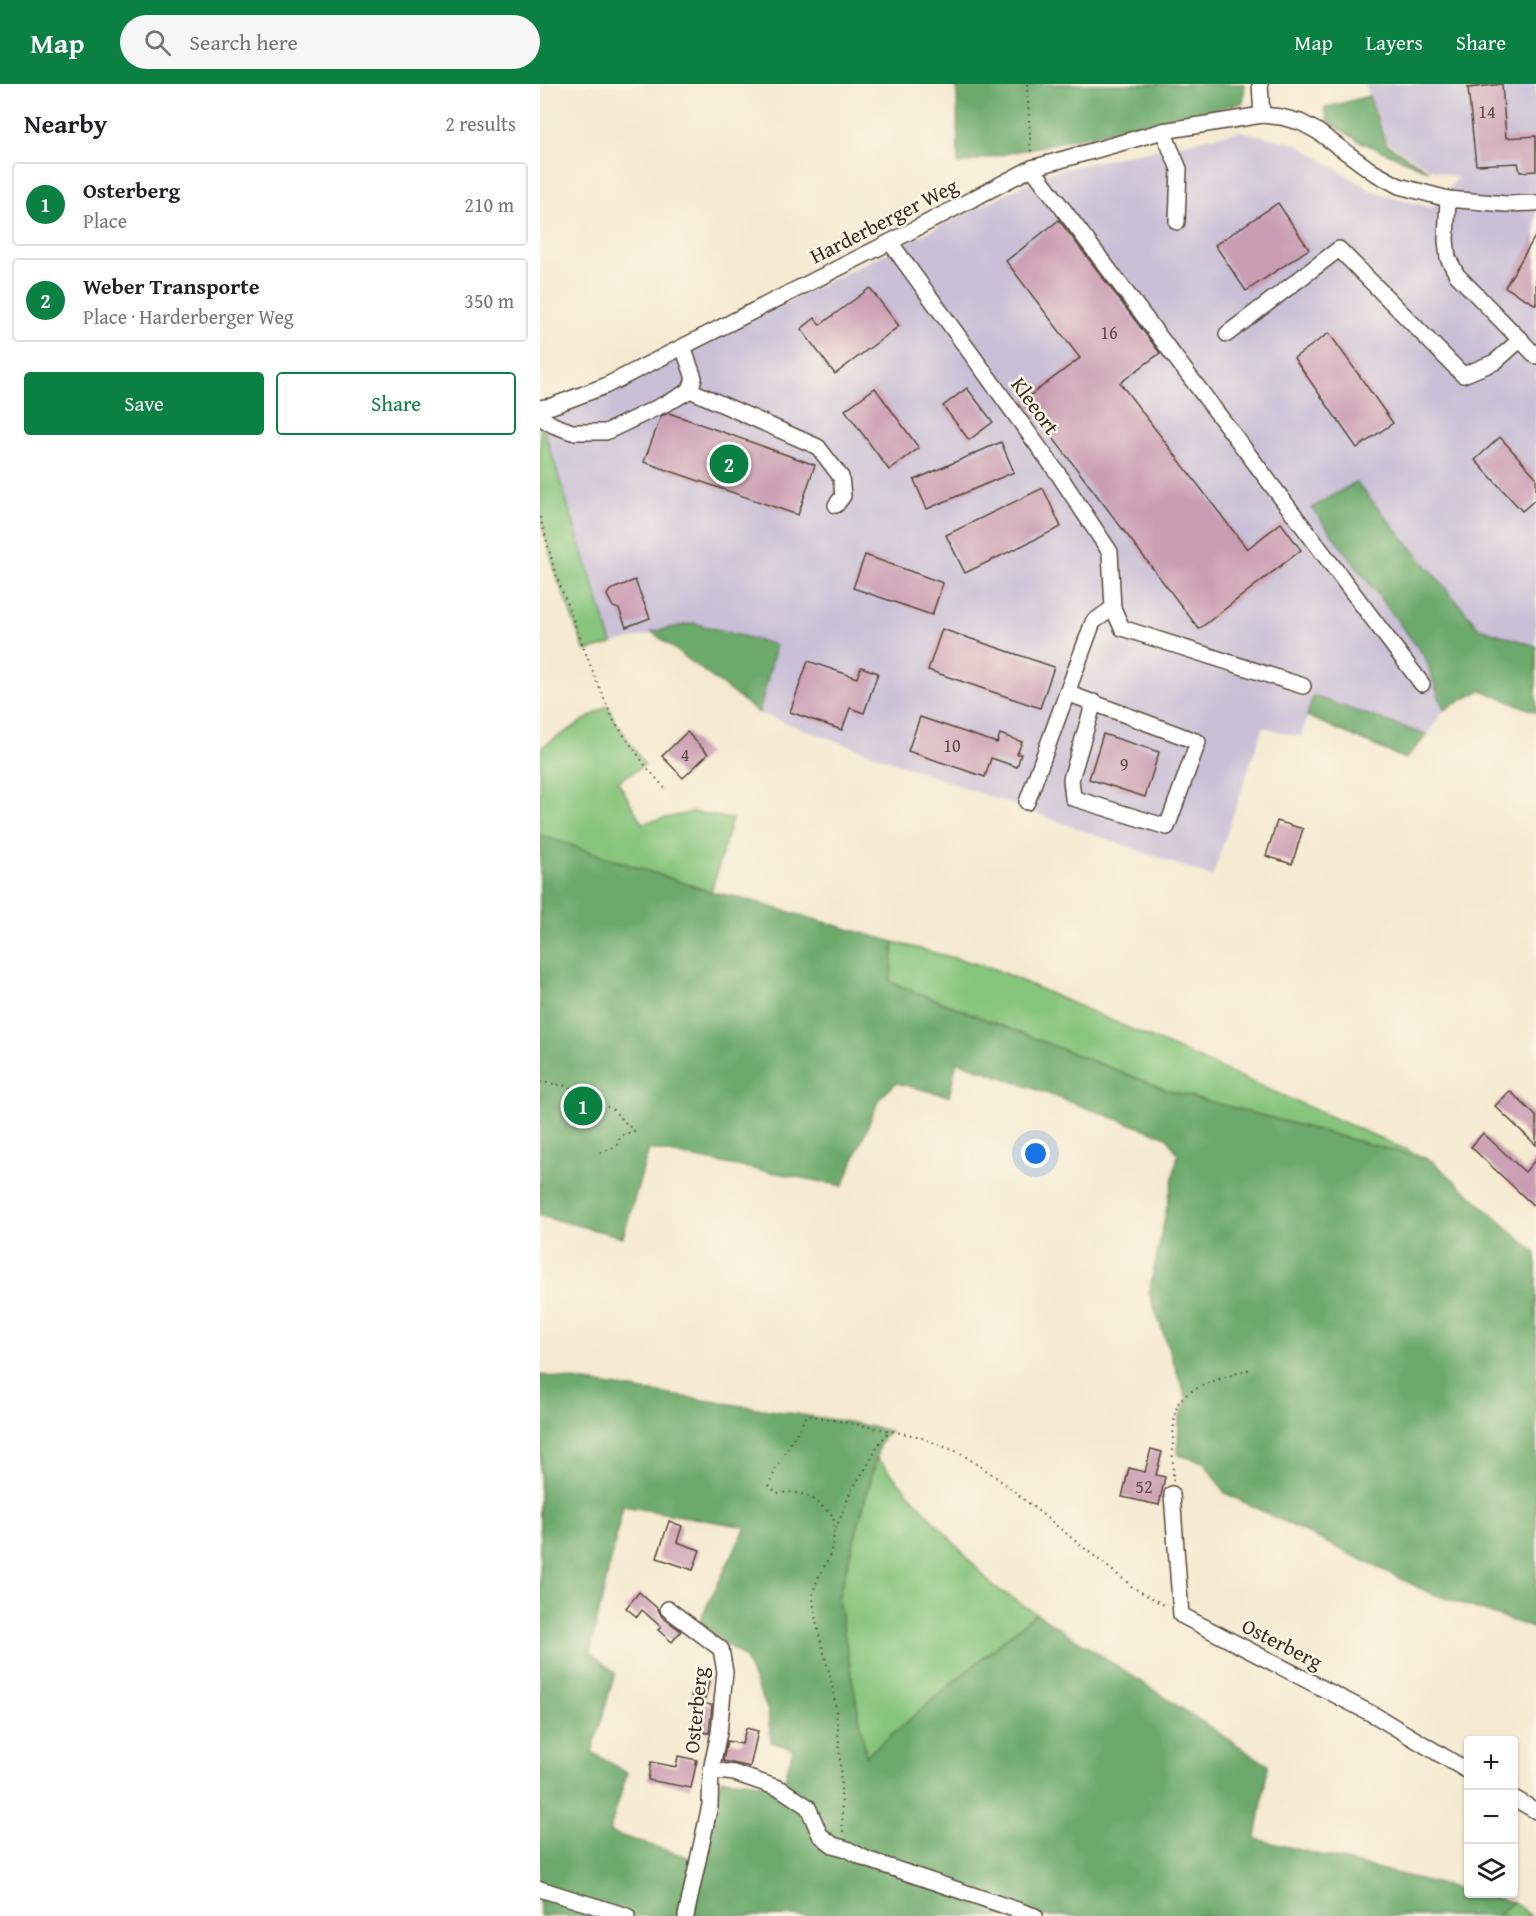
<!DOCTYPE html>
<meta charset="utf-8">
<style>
body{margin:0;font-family:"Gentium Book Plus",serif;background:#f6f6f6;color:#202124}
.controls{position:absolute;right:18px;bottom:18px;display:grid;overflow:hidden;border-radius:6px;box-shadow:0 2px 4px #0004}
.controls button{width:54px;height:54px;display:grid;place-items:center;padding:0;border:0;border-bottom:2px solid #e0e0e0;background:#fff;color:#202124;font:30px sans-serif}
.you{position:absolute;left:496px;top:1070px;width:21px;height:21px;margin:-15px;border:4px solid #fff;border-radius:50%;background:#1a73e8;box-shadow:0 0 0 9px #1a73e833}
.badge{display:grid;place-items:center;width:39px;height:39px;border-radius:50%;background:#0b8043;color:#fff;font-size:20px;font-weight:700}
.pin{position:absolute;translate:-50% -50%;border:3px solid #fff;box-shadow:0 2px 6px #0006}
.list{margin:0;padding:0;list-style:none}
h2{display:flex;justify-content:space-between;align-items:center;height:78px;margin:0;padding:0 24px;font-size:26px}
h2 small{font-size:20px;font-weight:400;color:#757577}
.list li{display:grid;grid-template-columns:39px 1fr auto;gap:18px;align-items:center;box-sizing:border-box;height:84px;margin:0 12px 12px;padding:0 12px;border:2px solid #e0e0e0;border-radius:6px}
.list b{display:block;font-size:22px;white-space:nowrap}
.list p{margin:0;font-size:20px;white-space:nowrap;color:#757577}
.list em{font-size:20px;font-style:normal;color:#757577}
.actions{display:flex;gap:12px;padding:18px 24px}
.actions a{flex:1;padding:14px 0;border:2px solid #0b8043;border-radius:6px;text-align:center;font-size:21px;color:#0b8043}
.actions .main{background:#0b8043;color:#fff}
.icon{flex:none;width:33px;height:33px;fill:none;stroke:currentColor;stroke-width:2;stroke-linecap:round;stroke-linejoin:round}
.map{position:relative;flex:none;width:996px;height:1832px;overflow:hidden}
header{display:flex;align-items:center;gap:36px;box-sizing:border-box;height:84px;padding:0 30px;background:#0b8043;color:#fff}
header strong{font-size:28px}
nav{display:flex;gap:33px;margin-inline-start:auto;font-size:21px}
.search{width:420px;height:54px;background:#f6f6f6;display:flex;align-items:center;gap:15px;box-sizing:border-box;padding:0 21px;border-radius:33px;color:#757577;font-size:22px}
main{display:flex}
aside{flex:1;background:#fff}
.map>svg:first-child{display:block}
</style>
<header>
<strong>Map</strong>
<div class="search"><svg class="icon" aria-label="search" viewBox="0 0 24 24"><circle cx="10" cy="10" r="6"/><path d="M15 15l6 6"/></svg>Search here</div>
<nav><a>Map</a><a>Layers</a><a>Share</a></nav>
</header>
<main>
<aside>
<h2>Nearby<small>2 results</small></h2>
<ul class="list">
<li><span class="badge">1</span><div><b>Osterberg</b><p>Place</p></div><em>210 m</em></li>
<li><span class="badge">2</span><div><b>Weber Transporte</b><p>Place · Harderberger Weg</p></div><em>350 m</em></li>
</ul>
<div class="actions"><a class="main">Save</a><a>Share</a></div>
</aside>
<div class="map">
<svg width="996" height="1832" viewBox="0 0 996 1832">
<rect width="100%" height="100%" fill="#fcf5e5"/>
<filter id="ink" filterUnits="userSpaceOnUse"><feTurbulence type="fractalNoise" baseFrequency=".0167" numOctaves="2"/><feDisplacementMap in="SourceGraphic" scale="12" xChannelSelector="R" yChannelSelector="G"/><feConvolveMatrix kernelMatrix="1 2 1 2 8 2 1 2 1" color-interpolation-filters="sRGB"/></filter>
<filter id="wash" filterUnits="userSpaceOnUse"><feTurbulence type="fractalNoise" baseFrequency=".008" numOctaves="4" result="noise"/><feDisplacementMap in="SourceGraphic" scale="24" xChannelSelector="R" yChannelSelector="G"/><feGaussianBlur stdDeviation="1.35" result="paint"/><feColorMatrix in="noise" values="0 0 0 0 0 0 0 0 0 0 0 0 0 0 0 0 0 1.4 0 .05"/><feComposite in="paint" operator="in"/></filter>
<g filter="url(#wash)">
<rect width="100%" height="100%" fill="#f5ead1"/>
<!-- industrial -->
<path fill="#c9bfd7" d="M825,0H996V562L939,544L816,398L772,424L885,573L904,626L887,651L774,612L761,653L723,643L672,793L219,629L236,561L153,539L72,560L2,340L509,88L700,47L757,60L832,107L891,124L918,94L893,86L847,58Z"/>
<!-- green -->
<g fill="#86c57c" stroke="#60784d" stroke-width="1.5">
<path d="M0,340H2L72,560L45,567L16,491L0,433Z"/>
<path d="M68,621L75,637L105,681L78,697L102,739L154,728L192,735L171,808L0,751V664Z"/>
<path d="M354,858L452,884L892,1077L627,1006L350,898Z"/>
<path d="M337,1374L453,1502L496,1529L326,1672L298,1515Z"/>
<path d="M973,1818L991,1832H957Z"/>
</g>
<!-- forest -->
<g fill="#6caa6c" stroke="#546a45" stroke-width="1.5" fill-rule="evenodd">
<path d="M417,0H705L703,19L418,80Z"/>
<path d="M829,12L846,60L889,87L819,57L789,38L784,24Z"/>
<path d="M816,398L939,544L996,562V628L941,606L904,626L885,573L772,424Z"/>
<path d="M153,539L236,561L219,629L112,548Z"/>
<path d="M773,612L887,651L865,675L767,632Z"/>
<path d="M0,751L171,808L197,813L354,858L350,898L627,1006L892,1077L996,1169V1545L890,1509L685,1409L664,1378L638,1371L639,1336L647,1316L609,1209L638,1070L627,1053L417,977L409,1012L356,999L339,1015L303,1102L109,1065L83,1153L0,1132Z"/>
<path d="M0,1291L314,1339L350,1347L340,1359L298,1515L326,1672L496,1529L728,1681L716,1755L928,1807V1810H937L973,1818L957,1832H0ZM83,1422L206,1443L158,1540L204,1573L228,1627L231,1658L253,1665L243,1701L183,1695L177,1706L165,1777L150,1774L69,1748L87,1689L52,1668L75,1589L50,1568Z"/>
</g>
<g id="blocks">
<!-- building -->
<g fill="#cb9db2">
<path d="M962,0L966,54L996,52V87L980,88L978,79L936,81L928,4Z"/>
<path d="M738,119L769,165L706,207L675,161Z"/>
<path d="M519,136L620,269L580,299L707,465L741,439L761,466L659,545L484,316L540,274L466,177Z"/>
<path d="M996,151V221L965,203Z"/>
<path d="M330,204L359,242L295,290L261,245L275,234L280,241Z"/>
<path d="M789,249L853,339L817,364L754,274Z"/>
<path d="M335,304L379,364L349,386L305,326Z"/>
<path d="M427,304L453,338L429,356L403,322Z"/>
<path d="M129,329L275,381L258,431L104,378L121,332Z"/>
<path d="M960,353L996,393V415L982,427L935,376Z"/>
<path d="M461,358L474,388L387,425L374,396Z"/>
<path d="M503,404L521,443L425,489L406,451Z"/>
<path d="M325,471L403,499L392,531L313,504Z"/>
<path d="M95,496L110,534L86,543L79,525L73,523L67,511L70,506Z"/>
<path d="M402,545L514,583L500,624L388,586Z"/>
<path d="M268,577L317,594L321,583L338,589L324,629L310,624L302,646L250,628Z"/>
<path d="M380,633L457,659L460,650L482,658L477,670H481L477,683L451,674L445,693L368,667Z"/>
<path d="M147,648L168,670L143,694L122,672Z"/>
<path d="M563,650L619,668L605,713L549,695Z"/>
<path d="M737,737L763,745L752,780L726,772Z"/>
<path d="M970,1007L996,1032V1061L955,1022Z"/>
<path d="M943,1049L985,1088L996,1075V1124L931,1063Z"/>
<path d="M611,1365L622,1368L616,1391L625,1393L619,1421L582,1413L589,1384L605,1388Z"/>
<path d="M129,1437L142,1442L137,1458L160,1466L153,1486L117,1474Z"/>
<path d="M99,1508L118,1525L122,1533L141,1547L132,1558L118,1546L121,1543L102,1526L97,1533L86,1524Z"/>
<path d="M157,1589L170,1592L165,1615L151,1612Z"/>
<path d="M156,1618L172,1621L169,1649L152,1646Z"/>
<path d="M206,1644L218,1647L210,1683L183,1677L187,1657L202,1660Z"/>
<path d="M138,1672L157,1676L151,1704L108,1696L111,1678L136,1683Z"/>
</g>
</g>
</g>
<g filter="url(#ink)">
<use href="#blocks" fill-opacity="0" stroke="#574739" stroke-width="1.5"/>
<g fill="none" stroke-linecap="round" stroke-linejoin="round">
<!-- minor casing -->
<g stroke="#574739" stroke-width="18">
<g id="minor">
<path d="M720,0L722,31"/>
<path d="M623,47L639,85L637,138"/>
<path d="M492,84L882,600"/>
<path d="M908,115L906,156L908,174L917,191L996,272"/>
<path d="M350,158L519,391L570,468L573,524"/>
<path d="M687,250L799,165L923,291L955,278L981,255"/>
<path d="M150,306L278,363L301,393L303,412L296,421"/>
<path d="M0,324L12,322L65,302L350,158L492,84L623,47L722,31L741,33L760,38L777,47L833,88L859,102L908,115L966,120L996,119"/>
<path d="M0,333L13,341L32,348H66L135,315L150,306L154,294L143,263"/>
<path d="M527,609L658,658L627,743L533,714L531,695L554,618"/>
<path d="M487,718L553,538L573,524L582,544L763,602"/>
<path d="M632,1410L641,1531L836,1632L928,1687"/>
<path d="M128,1525L181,1565L185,1588L179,1649L171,1686"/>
<path d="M974,1714L996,1727"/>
<path d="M0,1805L87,1832"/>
<path d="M146,1832L170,1721L171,1686L194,1689L241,1705L268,1723L280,1751L293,1761L307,1765L326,1775L495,1832"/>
</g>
</g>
<!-- path -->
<g stroke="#574739" stroke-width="2" stroke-dasharray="1.5 4.5" stroke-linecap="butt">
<path d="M487,0L491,69"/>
<path d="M0,433L16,491L56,596L74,637L105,681L127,707"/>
<path d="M0,998L27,1002L73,1026L94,1047L80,1052L77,1062L57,1070"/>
<path d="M633,1397C633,1380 631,1330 639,1318C651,1301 691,1292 710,1285"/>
<path d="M296,1445L311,1407L329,1379L340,1358L350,1347"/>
<path d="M303,1748C300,1699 301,1644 291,1596C285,1569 275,1543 273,1515C272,1500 284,1486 289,1472C294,1459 295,1446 293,1432C274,1414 264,1406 237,1409L229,1401L238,1380L267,1331L377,1352L420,1369L456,1393L594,1504L624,1521"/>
</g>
<!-- minor -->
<use href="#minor" stroke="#fff" stroke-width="15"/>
</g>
</g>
<g text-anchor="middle" stroke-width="5" stroke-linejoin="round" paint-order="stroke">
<!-- number labels -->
<g font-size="18" fill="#5f4743">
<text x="947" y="34">14</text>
<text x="569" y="255">16</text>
<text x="412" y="668">10</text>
<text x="145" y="677">4</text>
<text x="584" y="687">9</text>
<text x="604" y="1409">52</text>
</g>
<!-- street labels -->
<g font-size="21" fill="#3b2a1e" stroke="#fcf5e5">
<text transform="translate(344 137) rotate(-27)" y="7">Harderberger Weg</text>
<text transform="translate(495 322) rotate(54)" y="7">Kleeort</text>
<text transform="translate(742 1560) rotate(27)" y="7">Osterberg</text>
<text transform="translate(156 1626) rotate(-84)" y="7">Osterberg</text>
</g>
</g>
</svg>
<div class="controls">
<button>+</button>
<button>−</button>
<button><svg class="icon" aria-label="layers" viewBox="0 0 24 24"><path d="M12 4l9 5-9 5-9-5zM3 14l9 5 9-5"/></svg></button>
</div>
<div class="you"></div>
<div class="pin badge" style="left:43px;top:1022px">1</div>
<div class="pin badge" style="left:189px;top:380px">2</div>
</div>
</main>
